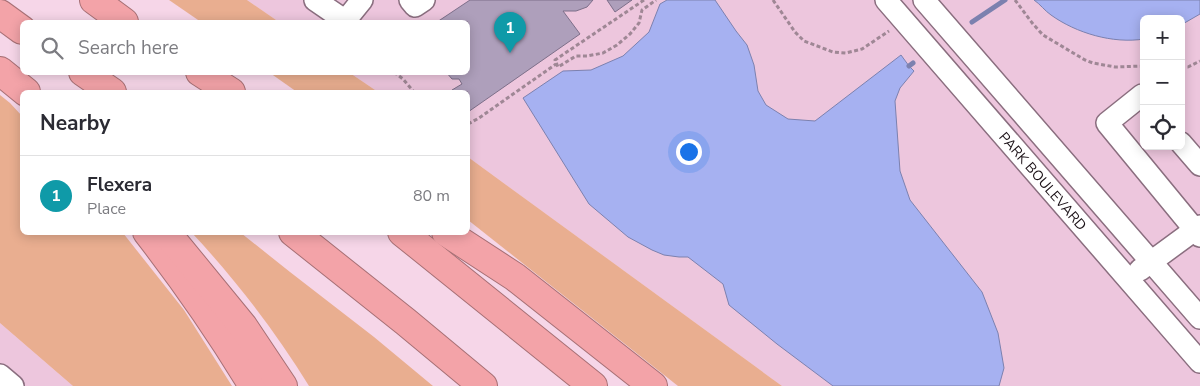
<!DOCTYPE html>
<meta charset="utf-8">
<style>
body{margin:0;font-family:"Nunito Sans",sans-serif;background:#f7f7f7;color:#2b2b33}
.controls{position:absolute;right:15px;top:15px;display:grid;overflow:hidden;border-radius:8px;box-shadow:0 2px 12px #0003}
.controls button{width:45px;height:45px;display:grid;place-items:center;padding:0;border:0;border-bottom:1px solid #e1e1e2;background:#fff;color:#2b2b33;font:25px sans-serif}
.you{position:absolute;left:688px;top:151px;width:18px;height:18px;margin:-12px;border:4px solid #fff;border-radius:50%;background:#1a73e8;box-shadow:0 0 0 8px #1a73e833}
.badge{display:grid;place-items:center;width:32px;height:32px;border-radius:50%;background:#418374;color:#fff;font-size:16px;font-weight:700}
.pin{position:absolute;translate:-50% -41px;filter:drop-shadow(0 1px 2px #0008)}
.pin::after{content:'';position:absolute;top:26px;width:18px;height:15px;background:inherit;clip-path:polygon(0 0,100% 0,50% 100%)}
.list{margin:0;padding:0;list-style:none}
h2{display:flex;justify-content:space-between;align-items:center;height:65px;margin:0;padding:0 20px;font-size:21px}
h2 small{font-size:16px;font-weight:400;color:#7c7c81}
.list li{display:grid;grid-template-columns:32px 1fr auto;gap:15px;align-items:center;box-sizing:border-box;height:80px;padding:0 20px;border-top:1px solid #e1e1e2}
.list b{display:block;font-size:19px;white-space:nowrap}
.list p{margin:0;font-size:16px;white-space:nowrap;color:#7c7c81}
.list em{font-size:16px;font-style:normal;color:#7c7c81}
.icon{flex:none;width:28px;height:28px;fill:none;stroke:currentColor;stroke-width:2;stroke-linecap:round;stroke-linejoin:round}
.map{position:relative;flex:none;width:1200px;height:386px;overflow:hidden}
.search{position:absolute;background:#fff;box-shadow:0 2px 12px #0003;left:20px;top:20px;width:450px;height:55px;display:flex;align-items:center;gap:12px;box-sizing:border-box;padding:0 18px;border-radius:8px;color:#7c7c81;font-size:19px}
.panel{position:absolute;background:#fff;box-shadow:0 2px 12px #0003;left:20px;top:90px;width:450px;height:145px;border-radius:8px}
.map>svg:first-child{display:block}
</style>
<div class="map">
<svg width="1200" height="386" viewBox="0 0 1200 386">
<rect width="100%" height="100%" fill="#f6d6e8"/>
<!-- built -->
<g fill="#edc6dd" fill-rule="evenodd">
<path d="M247,0H1200V386H782L468,157V92H378L350,73L468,72V22H279ZM1144,19H1181V146H1144Z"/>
<path d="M0,323L73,386H0Z"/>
</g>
<!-- green -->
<g fill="#e9ae90">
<path d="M169,0H247L279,22H201Z"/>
<path d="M270,73H350L378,92H297Z"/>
<path d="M0,95L10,103L22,116V232L123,233L184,310L232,386H73L0,323Z"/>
<path d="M468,157L782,386H678L468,220Z"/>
<path d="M192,233H241L290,272L374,337L433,386H309C276,332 235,279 192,233Z"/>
</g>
<!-- water -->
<g fill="#a6b1f1" stroke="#7c81af">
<path d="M667,0H715L736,31L747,45L754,65L758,91L766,105L788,119L815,121L901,55L909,66L914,71L900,88L895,101L900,171L910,200L982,292L998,333L1004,368L999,386H833L777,344L729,305L723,284L688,257H679L664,255L652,250L628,237L589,204L523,98L563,71L591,70L623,56L649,32L660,4Z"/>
<path d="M1034,0H1200V14L1181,25V19H1144V39C1113,44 1076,33 1051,15C1045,11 1040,4 1034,0Z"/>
</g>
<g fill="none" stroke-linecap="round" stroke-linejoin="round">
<!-- stream -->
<g stroke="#7c81af" stroke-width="5">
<path d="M972,22L1005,0"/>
<path d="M909,66L913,63"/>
</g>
</g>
<!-- building -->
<g fill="#ae9fbb" stroke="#7d6f89">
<path d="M470,0H593L587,7L576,11H563L580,34L468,112V92H454L452,90L462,84L459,79H452L446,72H468V22H437Z"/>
<path d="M607,0H632L615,12Z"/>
</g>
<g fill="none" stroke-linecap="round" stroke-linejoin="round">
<!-- minor casing -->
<g stroke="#8a6e7f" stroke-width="24">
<g id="minor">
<path d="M315,0L347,22"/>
<path d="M410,0L415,6L424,0"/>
<path d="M886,0L1200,362"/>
<path d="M924,0L1200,318"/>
<path d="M345,21L362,0"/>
<path d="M1144,97L1142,95L1107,123L1200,236"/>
<path d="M1181,143L1200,165"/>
<path d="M1140,270L1200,226"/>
<path d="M0,375L13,386"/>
</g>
</g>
<!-- highway casing -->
<g stroke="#a77075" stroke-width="30">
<g id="highway">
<path d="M94,0L124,22"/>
<path d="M0,14L22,30"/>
<path d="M0,71L26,92"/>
<path d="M83,72L112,92"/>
<path d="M200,72L231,92"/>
<path d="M147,232C185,281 221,333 253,386"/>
<path d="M166,232L243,326L283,386"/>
<path d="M293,232L406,322L483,386"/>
<path d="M402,232L593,386"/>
<path d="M446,232L515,277L653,386"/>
</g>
</g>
<!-- path -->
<g stroke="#9f8795" stroke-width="3" stroke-dasharray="4 2.5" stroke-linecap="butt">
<path d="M644,0L555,60L558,67L576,56H587L603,53L617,45L630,34L639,23L642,10L656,0"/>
<path d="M773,0L795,32L804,41L833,52L846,53L862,49L889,31"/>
<path d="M1015,0L1033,24L1043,35L1085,60L1093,63L1115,67L1144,66"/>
<path d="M1181,67H1188L1200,61"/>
<path d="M394,72L403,79L414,92"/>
<path d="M468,124L479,118L556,64"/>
</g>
<!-- minor -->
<use href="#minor" stroke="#fff" stroke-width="21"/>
<!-- highway -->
<use href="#highway" stroke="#f3a3a8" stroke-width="28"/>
</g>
<g text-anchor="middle" stroke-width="4" stroke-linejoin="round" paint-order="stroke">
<!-- street labels -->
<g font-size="14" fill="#1a1016" stroke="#fff">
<text transform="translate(1043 181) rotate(49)" y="5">PARK BOULEVARD</text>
</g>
</g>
</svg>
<div class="controls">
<button>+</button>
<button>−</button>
<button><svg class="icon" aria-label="locate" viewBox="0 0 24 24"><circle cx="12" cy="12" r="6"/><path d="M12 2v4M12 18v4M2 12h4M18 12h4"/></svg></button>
</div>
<div class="you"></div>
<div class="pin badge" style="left:510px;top:53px;background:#0f9aa8">1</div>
<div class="search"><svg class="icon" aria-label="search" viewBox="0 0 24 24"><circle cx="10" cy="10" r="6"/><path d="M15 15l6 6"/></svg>Search here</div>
<section class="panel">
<h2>Nearby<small></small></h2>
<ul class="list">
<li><span class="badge" style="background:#0f9aa8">1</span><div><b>Flexera</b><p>Place</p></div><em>80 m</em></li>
</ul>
</section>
</div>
